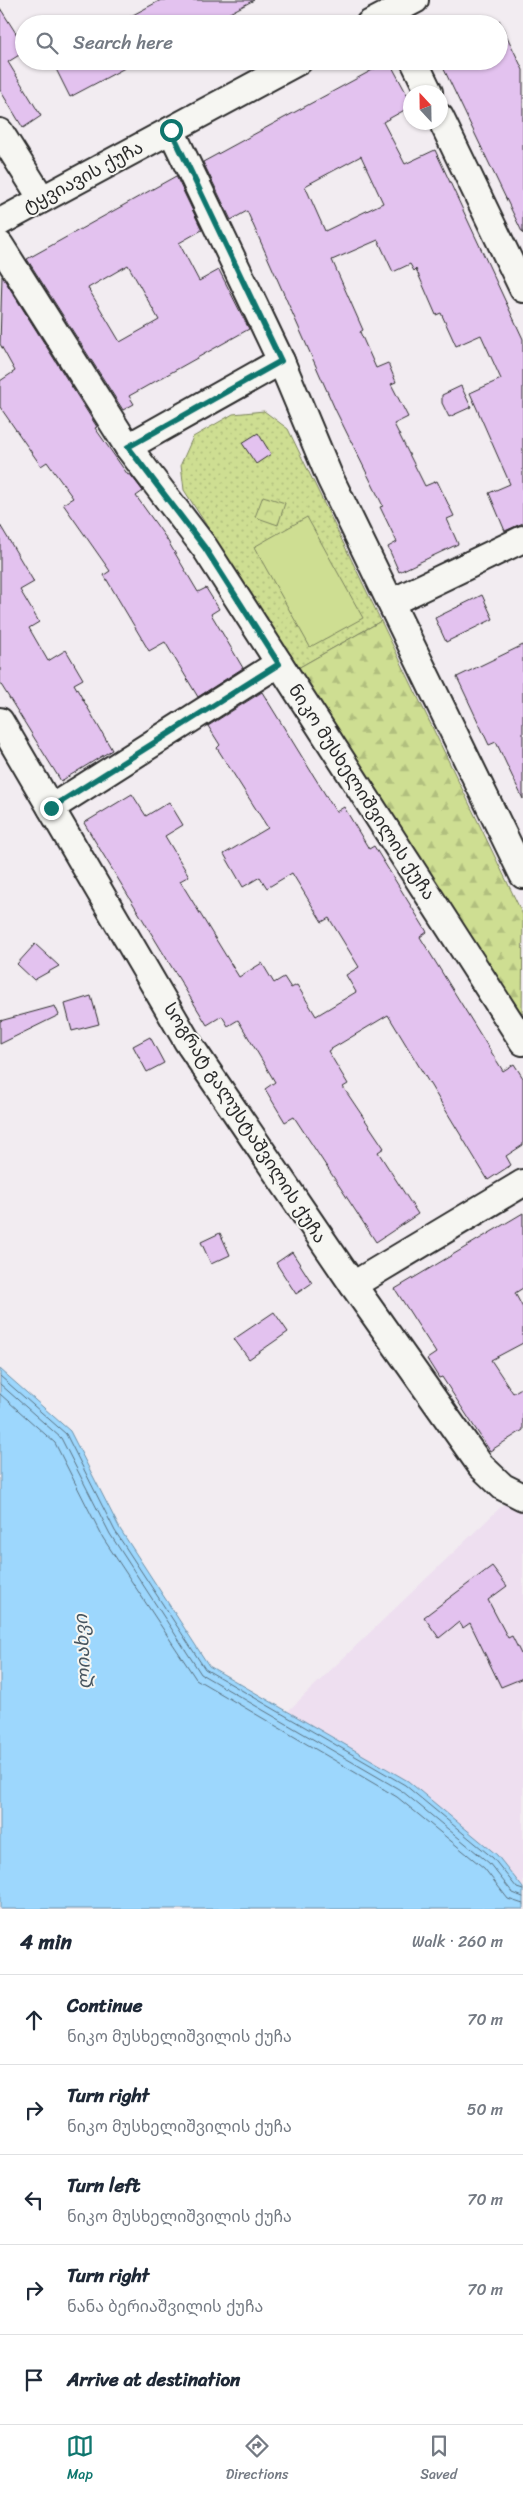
<!DOCTYPE html>
<meta charset="utf-8">
<style>
body{margin:0;font-family:Sriracha,"Noto Sans Georgian",sans-serif;background:#f2f2f3;color:#1f2937}
.compass{position:absolute;left:403px;top:85px;width:45px;height:45px;border-radius:50%;background:#fff;box-shadow:0 1px 4px #0004;rotate:338deg}
.stop{position:absolute;width:15px;height:15px;margin:-11px;border:4px solid #0f766e;border-radius:50%;background:#fff}
.stop.end{background:#0f766e;border-color:#fff;box-shadow:0 1px 5px #0008}
.list{margin:0;padding:0;list-style:none}
h2{display:flex;justify-content:space-between;align-items:center;height:65px;margin:0;padding:0 20px;font-size:21px}
h2 small{font-size:16px;font-weight:400;color:#747a83}
.list li{display:grid;grid-template-columns:32px 1fr auto;gap:15px;align-items:center;box-sizing:border-box;height:90px;padding:0 20px;border-top:1px solid #e0e1e3}
.list b{display:block;font-size:19px;white-space:nowrap}
.list p{margin:0;font-size:16px;white-space:nowrap;color:#747a83}
.list em{font-size:16px;font-style:normal;color:#747a83}
.icon{flex:none;width:28px;height:28px;fill:none;stroke:currentColor;stroke-width:2;stroke-linecap:round;stroke-linejoin:round}
.map{position:relative;flex:none;width:523px;height:1909px;overflow:hidden}
.search{position:absolute;background:#fff;box-shadow:0 1px 4px #0004;left:15px;right:15px;top:15px;height:55px;display:flex;align-items:center;gap:12px;box-sizing:border-box;padding:0 18px;border-radius:28px;color:#747a83;font-size:19px}
.sheet{height:515px;background:#fff}
nav{display:flex;justify-content:space-around;align-items:center;box-sizing:border-box;height:70px;border-top:1px solid #e0e1e3;background:#fff;font-size:14px;color:#747a83}
nav a{display:grid;justify-items:center;gap:2px}
nav .on{color:#0f766e}
.map>svg:first-child{display:block}
</style>
<div class="map">
<svg width="523" height="1909" viewBox="0 0 523 1909">
<defs>
<pattern id="grass-dots" width="8" height="8" patternUnits="userSpaceOnUse" patternTransform="scale(1.25)"><rect width="8" height="8" fill="#cede92"/><path d="M2 2h.1M6 6h.1" fill="none" stroke="#b1bf7e" stroke-width="1.8" stroke-linecap="round"/></pattern>
<pattern id="forest-firs" width="22" height="20" patternUnits="userSpaceOnUse" patternTransform="scale(1.25)"><rect width="22" height="20" fill="#cede92"/><path d="M5 1l3.5 6h-7zM16 11l3.5 6h-7z" fill="#b1bf7e"/></pattern>
<pattern id="park-crowns" width="20" height="18" patternUnits="userSpaceOnUse" patternTransform="scale(1.25)"><rect width="20" height="18" fill="#cede92"/><path d="M2 6a3 3 0 1 1 6 0M12 15a3 3 0 1 1 6 0" fill="none" stroke="#b1bf7e"/></pattern>
</defs>
<rect width="100%" height="100%" fill="#f2ecf1"/>
<filter id="ink" filterUnits="userSpaceOnUse"><feTurbulence type="fractalNoise" baseFrequency=".02" numOctaves="2"/><feDisplacementMap in="SourceGraphic" scale="10" xChannelSelector="R" yChannelSelector="G"/><feConvolveMatrix kernelMatrix="1 2 1 2 8 2 1 2 1" color-interpolation-filters="sRGB"/></filter>
<g filter="url(#ink)">
<!-- built -->
<path fill="#eedff0" d="M505,1503H523V1888L497,1855L288,1711Z"/>
<!-- grass -->
<path fill="url(#grass-dots)" stroke="#7c845e" d="M264,411L288,429L381,621L298,668L184,490L181,464L193,437L233,414Z"/>
<!-- forest -->
<path fill="url(#forest-firs)" stroke="#7c845e" d="M381,621L523,915L522,1016L298,668Z"/>
<!-- park -->
<path fill="url(#park-crowns)" stroke="#7c845e" d="M263,496L285,503L278,525L255,517Z"/>
<!-- garden -->
<path fill="#cede92" stroke="#7c845e" d="M307,517L363,618L310,647L254,547Z"/>
<!-- water -->
<path fill="#9dd7fd" stroke="#6f92a9" d="M0,1369L70,1431L120,1529L209,1666L408,1781L497,1855L523,1888V1909H0Z"/>
<g fill="none" stroke-linecap="round" stroke-linejoin="round">
<!-- shore -->
<g stroke="#59707f" stroke-width="1">
<path d="M0,1376L66,1434L115,1531L205,1669L405,1785L493,1858L517,1888L523,1890"/>
<path d="M0,1384L61,1438L110,1534L201,1674L402,1791L489,1863L513,1893L523,1897"/>
<path d="M0,1394L55,1443L103,1538L196,1679L397,1797L484,1868L508,1899L523,1904"/>
</g>
</g>
<!-- building -->
<g fill="#e3c2ef" stroke="#2b2b2b" fill-rule="evenodd">
<path d="M161,0H254L209,24H116Z"/>
<path d="M0,8L24,46V52L8,62L41,116L23,128L0,90Z"/>
<path d="M499,20L523,70V234L440,61H499Z"/>
<path d="M52,61H138L70,97Z"/>
<path d="M389,61L410,100V107L383,122L405,164L435,150L523,339V523L505,531L489,493L510,484L470,393L501,379L481,335L456,346L441,313L436,315L416,269L414,271L410,264L393,272L378,240L332,260L363,330L360,332L376,368L388,363L396,382L391,384L408,417L394,424L425,486L437,481L454,516L447,519L458,544L399,572L388,547L397,542L380,507L383,506L335,409L247,211L231,220L203,162ZM361,156L383,203L325,231L305,186Z"/>
<path d="M176,176L202,230L179,243L199,281L219,270L249,329L129,396L134,404L123,410L27,259ZM128,265L159,320L120,342L88,288Z"/>
<path d="M2,276L97,427L95,428L128,475L130,474L143,491L136,496L166,538L198,592L206,588L219,609L211,614L243,668L198,697L165,642L149,651L104,575L110,571L63,504L73,498L47,462L41,466L0,407V381L15,371L0,344Z"/>
<path d="M461,386L471,407L449,417L442,403V395Z"/>
<path d="M258,433L271,454L256,464L242,443Z"/>
<path d="M0,525L34,582L20,590L39,622L29,628L48,661L66,650L83,679L74,684L112,750L61,781L0,683Z"/>
<path d="M482,595L493,619L446,642L435,618Z"/>
<path d="M523,645V799L496,742L489,745L457,677Z"/>
<path d="M262,692L336,812L344,807L369,849L374,846L427,932L420,937L503,1071L514,1064L523,1078V1145L506,1156L511,1165L488,1180L388,1015L328,1051L348,1084L343,1087L384,1148L378,1152L418,1214L376,1242L294,1117L285,1122L265,1089L275,1082L238,1020L228,1026L222,1016L207,1025L84,823L132,794L146,816L169,802L183,825L165,836L189,876L180,881L239,977L262,963L274,983L284,977L291,988L297,985L316,1016L356,992L346,975L359,967L329,918L322,922L292,873L267,888L260,877L243,887L224,854L268,828L217,748L220,745L208,726Z"/>
<path d="M35,944L59,966L34,980L17,964Z"/>
<path d="M91,996L99,1024L72,1031L65,1004Z"/>
<path d="M55,1006L59,1015L0,1044V1021Z"/>
<path d="M150,1037L164,1063L147,1072L133,1046Z"/>
<path d="M523,1213V1288L515,1293L523,1308V1343L491,1360L513,1393L523,1387V1430L490,1451L442,1377L439,1378L427,1359L436,1353L395,1289Z"/>
<path d="M220,1233L230,1255L211,1264L201,1242Z"/>
<path d="M292,1252L312,1283L296,1294L276,1263Z"/>
<path d="M274,1312L288,1332L249,1359L234,1339Z"/>
<path d="M492,1566L507,1586L488,1600L508,1638L512,1636L523,1658V1678L501,1687L470,1623L463,1628L459,1622L439,1638L424,1617Z"/>
</g>
<g fill="none" stroke-linecap="round" stroke-linejoin="round">
<!-- minor casing -->
<g stroke="#2b2b2b" stroke-width="30">
<g id="minor">
<path d="M369,24L415,0"/>
<path d="M414,61L429,92"/>
<path d="M440,117L523,289"/>
<path d="M171,130L281,361L330,478L523,875"/>
<path d="M0,132L42,199"/>
<path d="M0,222L299,61"/>
<path d="M0,245L128,447L205,548L523,1042"/>
<path d="M128,447L281,361"/>
<path d="M392,602L523,539"/>
<path d="M0,721L187,1041L353,1285L481,1466L503,1487L523,1497"/>
<path d="M51,808L279,663"/>
<path d="M353,1285L523,1183"/>
</g>
</g>
<!-- minor -->
<use href="#minor" stroke="#f6f6f2" stroke-width="26"/>
</g>
</g>
<g fill="none" stroke-linecap="round" stroke-linejoin="round" filter="url(#ink)">
<!-- route -->
<path stroke="#0f766e" stroke-width="6" d="M51,808L279,664L205,548L128,447L281,361L171,130"/>
</g>
<g text-anchor="middle" stroke-width="4" stroke-linejoin="round" paint-order="stroke">
<!-- street labels -->
<g font-size="18" fill="#2b2b2b" stroke="#f6f6f2">
<text transform="translate(83 177) rotate(-28)" y="6">ტყვიავის ქუჩა</text>
<text transform="translate(362 792) rotate(57)" y="6">ნიკო მუსხელიშვილის ქუჩა</text>
<text transform="translate(245 1123) rotate(57)" y="6">სოგრატ გალუსტაშვილის ქუჩა</text>
</g>
<!-- water labels -->
<g font-size="19" font-style="italic" fill="#485660" stroke="#f6f6f2">
<text transform="translate(82 1652) rotate(-93)" y="7">ლიახვი</text>
</g>
</g>
</svg>
<svg class="compass" viewBox="-18 -18 36 36"><path d="M0-13l5 13h-10z" fill="#e53935"/><path d="M0 13l5-13h-10z" fill="#747a83"/></svg>
<div class="stop" style="left:171px;top:130px"></div>
<div class="stop end" style="left:51px;top:808px"></div>
<div class="search"><svg class="icon" aria-label="search" viewBox="0 0 24 24"><circle cx="10" cy="10" r="6"/><path d="M15 15l6 6"/></svg>Search here</div>
</div>
<section class="sheet">
<h2>4 min<small>Walk · 260 m</small></h2>
<ul class="list">
<li><svg class="icon" aria-label="ahead" viewBox="0 0 24 24"><path d="M12 20V5M6 11l6-6 6 6"/></svg><div><b>Continue</b><p>ნიკო მუსხელიშვილის ქუჩა</p></div><em>70 m</em></li>
<li><svg class="icon" aria-label="right" viewBox="0 0 24 24"><path d="M7 20v-9h11M14 6l5 5-5 5"/></svg><div><b>Turn right</b><p>ნიკო მუსხელიშვილის ქუჩა</p></div><em>50 m</em></li>
<li><svg class="icon" aria-label="left" viewBox="0 0 24 24"><path d="M17 20v-9H6M10 6l-5 5 5 5"/></svg><div><b>Turn left</b><p>ნიკო მუსხელიშვილის ქუჩა</p></div><em>70 m</em></li>
<li><svg class="icon" aria-label="right" viewBox="0 0 24 24"><path d="M7 20v-9h11M14 6l5 5-5 5"/></svg><div><b>Turn right</b><p>ნანა ბერიაშვილის ქუჩა</p></div><em>70 m</em></li>
<li><svg class="icon" aria-label="arrive" viewBox="0 0 24 24"><path d="M6 21V4h12l-3 4 3 4H6"/></svg><div><b>Arrive at destination</b></div></li>
</ul>
</section>
<nav>
<a class="on"><svg class="icon" aria-label="map" viewBox="0 0 24 24"><path d="M3 6l6-2 6 2 6-2v14l-6 2-6-2-6 2zM9 4v14M15 6v14"/></svg>Map</a>
<a><svg class="icon" aria-label="directions" viewBox="0 0 24 24"><path d="M12 3l9 9-9 9-9-9zM9 14v-3h6M13 9l2 2-2 2"/></svg>Directions</a>
<a><svg class="icon" aria-label="saved" viewBox="0 0 24 24"><path d="M7 4h10v16l-5-4-5 4z"/></svg>Saved</a>
</nav>
